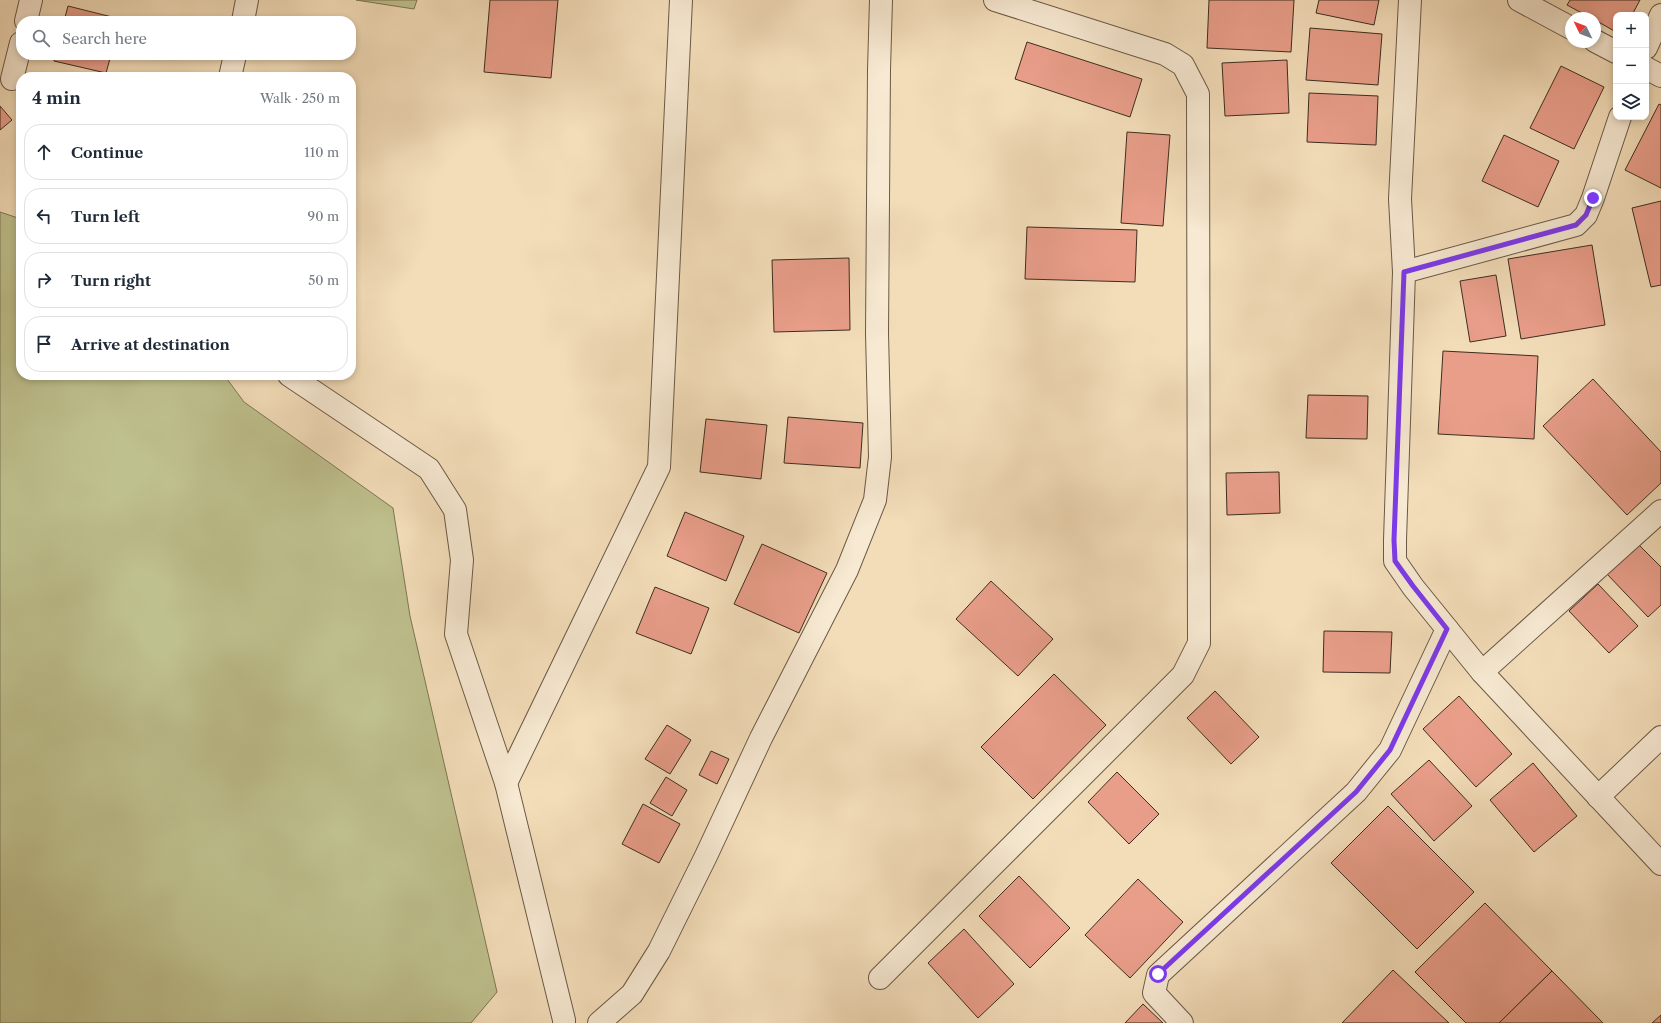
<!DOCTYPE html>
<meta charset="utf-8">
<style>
body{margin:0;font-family:"Libre Caslon Text",serif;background:#f2f2f3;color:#1f2937}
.controls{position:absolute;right:12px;top:12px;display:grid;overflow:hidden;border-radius:8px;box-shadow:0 2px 6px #0003}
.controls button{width:36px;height:36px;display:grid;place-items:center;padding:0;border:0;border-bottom:1px solid #e0e1e3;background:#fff;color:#1f2937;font:20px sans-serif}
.compass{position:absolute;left:1565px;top:12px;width:36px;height:36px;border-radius:50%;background:#fff;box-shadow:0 2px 6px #0003;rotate:313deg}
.stop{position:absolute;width:12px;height:12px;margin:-9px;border:3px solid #7c3aed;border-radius:50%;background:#fff}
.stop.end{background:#7c3aed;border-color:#fff;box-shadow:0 1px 4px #0008}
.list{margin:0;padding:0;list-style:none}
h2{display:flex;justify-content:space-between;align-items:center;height:52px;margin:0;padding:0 16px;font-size:17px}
h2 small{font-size:13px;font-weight:400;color:#747a83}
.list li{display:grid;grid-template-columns:26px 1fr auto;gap:12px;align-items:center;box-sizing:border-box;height:56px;margin:0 8px 8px;padding:0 8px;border:1px solid #e0e1e3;border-radius:16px}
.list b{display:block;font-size:15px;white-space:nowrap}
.list em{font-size:13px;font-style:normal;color:#747a83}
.icon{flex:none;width:22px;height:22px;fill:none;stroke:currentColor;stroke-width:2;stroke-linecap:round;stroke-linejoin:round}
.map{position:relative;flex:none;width:1661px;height:1023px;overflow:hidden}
.search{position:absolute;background:#fff;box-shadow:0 2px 6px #0003;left:16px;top:16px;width:340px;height:44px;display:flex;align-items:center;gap:10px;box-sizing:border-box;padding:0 14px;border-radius:16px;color:#747a83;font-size:15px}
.panel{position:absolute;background:#fff;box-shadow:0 2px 6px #0003;left:16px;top:72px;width:340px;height:308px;border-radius:16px}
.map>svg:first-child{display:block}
</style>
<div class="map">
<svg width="1661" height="1023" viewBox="0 0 1661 1023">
<rect width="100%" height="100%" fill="#f3ddb9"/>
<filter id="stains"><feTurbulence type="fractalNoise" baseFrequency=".005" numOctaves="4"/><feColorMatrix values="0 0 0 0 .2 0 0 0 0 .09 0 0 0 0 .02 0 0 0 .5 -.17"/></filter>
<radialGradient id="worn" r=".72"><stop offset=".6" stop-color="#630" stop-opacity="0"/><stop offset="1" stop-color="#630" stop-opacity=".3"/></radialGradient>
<!-- green -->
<g fill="#bec08d" stroke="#7e7656">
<path d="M356,0H417L414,9Z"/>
<path d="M0,212L21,219V375H224L244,402L393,508L410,616L497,992L471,1023H0Z"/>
</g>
<!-- building -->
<g fill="#e99e8a" stroke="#3e2d1f">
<path d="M490,0H558L551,78L484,72Z"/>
<path d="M1209,0H1294L1291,52L1207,48Z"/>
<path d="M1319,0H1379L1374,25L1316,13Z"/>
<path d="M1570,0H1640L1632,15H1616V32L1595,20V18H1591L1567,5Z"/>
<path d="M68,6L120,19V21H64Z"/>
<path d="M1310,28L1382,34L1378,85L1306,80Z"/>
<path d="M1027,42L1142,79L1130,117L1015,79Z"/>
<path d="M56,55H111L106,73L54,61Z"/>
<path d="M1287,60L1289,113L1225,116L1222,63Z"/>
<path d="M1561,66L1604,87L1574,149L1530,128Z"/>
<path d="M1309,93L1378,96L1376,145L1307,142Z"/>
<path d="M1659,104L1661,105V188L1625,170Z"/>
<path d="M0,106L12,120L0,130Z"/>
<path d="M1127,132L1170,135L1163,226L1121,223Z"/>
<path d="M1504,135L1559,161L1538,207L1482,181Z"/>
<path d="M1661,201V285L1651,287L1632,208Z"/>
<path d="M1027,227L1137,230L1135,282L1025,279Z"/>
<path d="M1592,245L1605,325L1521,339L1508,259Z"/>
<path d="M849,258L850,330L774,332L772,260Z"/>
<path d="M1496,275L1506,336L1470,342L1460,281Z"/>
<path d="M1443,351L1538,356L1534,439L1438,434Z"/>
<path d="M1593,379L1661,452V483L1627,515L1543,426Z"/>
<path d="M1308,395L1368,396L1367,439L1306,438Z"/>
<path d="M788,417L863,423L860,468L784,463Z"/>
<path d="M706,419L767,425L761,479L700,472Z"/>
<path d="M1279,472L1280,513L1227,515L1226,473Z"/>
<path d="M685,512L744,536L726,581L667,556Z"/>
<path d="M1637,543L1661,567V605L1648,617L1606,573Z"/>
<path d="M762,544L827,573L799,633L734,604Z"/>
<path d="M991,581L1053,639L1018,676L956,619Z"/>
<path d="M1598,584L1638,626L1609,653L1569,611Z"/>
<path d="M655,587L709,608L691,654L636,633Z"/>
<path d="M1324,631L1392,632L1390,673L1323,672Z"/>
<path d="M1054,674L1106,725L1033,799L981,747Z"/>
<path d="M1215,691L1259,737L1231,764L1187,718Z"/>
<path d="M1459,696L1512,754L1476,787L1423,729Z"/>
<path d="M667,725L691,740L670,774L645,759Z"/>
<path d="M711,751L729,759L717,784L699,775Z"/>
<path d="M1429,760L1472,806L1434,841L1391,794Z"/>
<path d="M1533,763L1577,816L1534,852L1490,800Z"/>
<path d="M1117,772L1159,814L1129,844L1088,802Z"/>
<path d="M666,777L687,790L672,816L650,803Z"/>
<path d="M643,804L680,824L659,863L622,844Z"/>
<path d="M1388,806L1474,892L1417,949L1331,863Z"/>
<path d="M1019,876L1070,928L1030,968L979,916Z"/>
<path d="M1138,879L1183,922L1130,978L1085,935Z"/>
<path d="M1485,903L1552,971L1499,1023H1466L1415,972Z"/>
<path d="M964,929L1014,984L978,1018L928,963Z"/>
<path d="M1393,970L1449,1023H1342Z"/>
<path d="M1552,971L1603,1023H1499Z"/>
<path d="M1143,1004L1163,1023H1125Z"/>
<path d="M1661,1015V1023H1652Z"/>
</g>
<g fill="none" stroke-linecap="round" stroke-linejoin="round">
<!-- minor casing -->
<g stroke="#6b5946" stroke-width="24">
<g id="minor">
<path d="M1410,0L1400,199L1404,272L1395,540V561L1413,587L1482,672L1661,864"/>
<path d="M1519,0L1571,28"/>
<path d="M26,21L31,0"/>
<path d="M1595,41L1616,52"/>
<path d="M1646,48L1661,15"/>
<path d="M1646,68L1661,76"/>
<path d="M12,79L21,43"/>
<path d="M1404,272L1576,225L1586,215L1593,198L1620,117"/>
<path d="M1482,672L1661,511"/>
<path d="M1598,797L1661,737"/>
<path d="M880,978L1183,675L1199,643L1198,94L1183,65L1165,54L995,0"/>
<path d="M599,1023L632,994L659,951L706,856L761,738L847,570L875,500L880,457L877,333L879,70L881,0"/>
<path d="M1182,1023L1154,993L1158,975L1356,792L1390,750L1447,629"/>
</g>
</g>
<!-- tertiary casing -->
<g stroke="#6b5946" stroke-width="24">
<g id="tertiary">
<path d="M243,21L247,0"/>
<path d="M230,77L235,55"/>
<path d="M289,375L429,469L455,510L462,560L456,634L506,783L564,1020V1023"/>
<path d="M506,783L659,467L681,0"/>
</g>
</g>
<!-- minor -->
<use href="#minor" stroke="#f7e9d2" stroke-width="22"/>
<!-- tertiary -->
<use href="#tertiary" stroke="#f7e9d2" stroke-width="22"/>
</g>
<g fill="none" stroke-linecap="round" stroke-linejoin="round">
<!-- route -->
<path stroke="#7c3aed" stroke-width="5" d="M1158,974L1356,792L1390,750L1447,629L1413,586L1395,561L1394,540L1404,272L1576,225L1586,215L1593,198"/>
</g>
<rect width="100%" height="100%" filter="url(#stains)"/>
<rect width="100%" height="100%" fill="url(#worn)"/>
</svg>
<div class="controls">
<button>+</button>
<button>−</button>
<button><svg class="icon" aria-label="layers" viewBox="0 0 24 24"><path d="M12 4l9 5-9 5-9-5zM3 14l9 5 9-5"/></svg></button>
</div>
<svg class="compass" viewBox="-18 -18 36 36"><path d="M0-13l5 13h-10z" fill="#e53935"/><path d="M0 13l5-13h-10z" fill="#747a83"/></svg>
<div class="stop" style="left:1158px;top:974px"></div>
<div class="stop end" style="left:1593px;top:198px"></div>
<div class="search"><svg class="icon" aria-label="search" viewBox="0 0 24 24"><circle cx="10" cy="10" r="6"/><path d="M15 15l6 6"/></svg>Search here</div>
<section class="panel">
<h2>4 min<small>Walk · 250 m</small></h2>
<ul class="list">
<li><svg class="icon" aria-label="ahead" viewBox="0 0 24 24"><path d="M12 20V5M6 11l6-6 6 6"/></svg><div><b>Continue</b></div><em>110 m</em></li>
<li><svg class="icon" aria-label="left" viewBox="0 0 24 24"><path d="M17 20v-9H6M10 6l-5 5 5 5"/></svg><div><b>Turn left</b></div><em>90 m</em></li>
<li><svg class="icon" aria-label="right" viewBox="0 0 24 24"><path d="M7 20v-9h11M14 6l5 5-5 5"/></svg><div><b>Turn right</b></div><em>50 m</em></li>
<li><svg class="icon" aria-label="arrive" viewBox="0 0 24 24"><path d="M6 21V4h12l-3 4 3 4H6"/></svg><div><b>Arrive at destination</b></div></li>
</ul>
</section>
</div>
